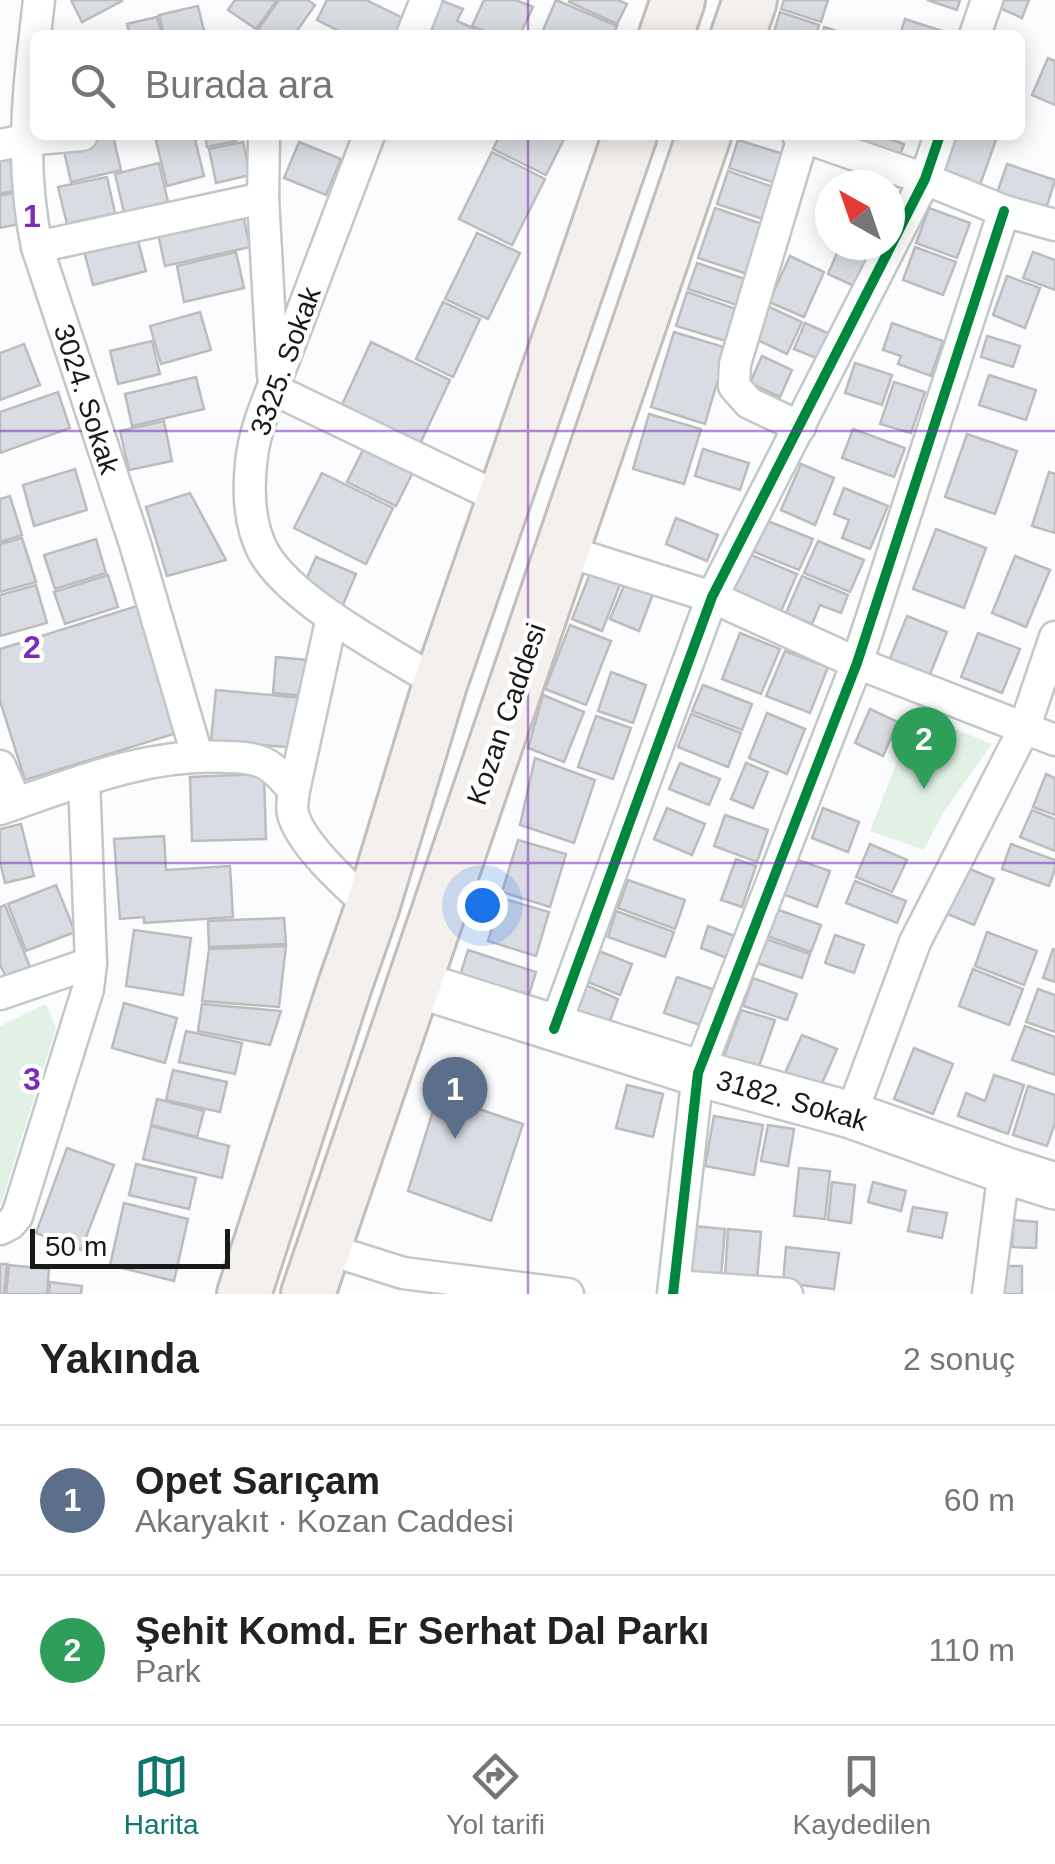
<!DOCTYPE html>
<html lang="tr">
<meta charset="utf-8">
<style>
body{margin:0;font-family:Arial,sans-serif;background:#f6f6f6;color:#222}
.compass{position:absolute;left:815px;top:170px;width:90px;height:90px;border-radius:50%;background:#fff;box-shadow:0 5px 25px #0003;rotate:320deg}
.scale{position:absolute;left:30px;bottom:25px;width:200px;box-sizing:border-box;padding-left:10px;border:5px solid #181919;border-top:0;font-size:28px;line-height:35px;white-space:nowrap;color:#181919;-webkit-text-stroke:8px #fff;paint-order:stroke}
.you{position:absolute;left:482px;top:905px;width:35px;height:35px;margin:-25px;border:8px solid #fff;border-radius:50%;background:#1a73e8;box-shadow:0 0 0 15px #1a73e833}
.badge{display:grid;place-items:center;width:65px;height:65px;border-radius:50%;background:#0f766e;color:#fff;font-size:32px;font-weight:700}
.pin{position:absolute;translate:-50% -82px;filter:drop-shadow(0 2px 5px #0008)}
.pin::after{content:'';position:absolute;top:52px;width:35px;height:30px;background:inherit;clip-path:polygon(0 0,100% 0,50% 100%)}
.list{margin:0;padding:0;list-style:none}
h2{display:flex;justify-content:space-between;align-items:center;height:130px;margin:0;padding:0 40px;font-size:42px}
h2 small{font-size:32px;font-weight:400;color:#767676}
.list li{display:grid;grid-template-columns:65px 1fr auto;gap:30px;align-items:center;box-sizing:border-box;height:150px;padding:0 40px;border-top:2px solid #e0e0e0}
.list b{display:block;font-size:38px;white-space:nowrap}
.list p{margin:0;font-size:32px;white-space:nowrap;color:#767676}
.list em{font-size:32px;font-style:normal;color:#767676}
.icon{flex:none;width:55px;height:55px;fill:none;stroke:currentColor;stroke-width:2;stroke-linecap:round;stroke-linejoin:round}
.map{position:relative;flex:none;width:1055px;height:1294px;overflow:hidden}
.search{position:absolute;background:#fff;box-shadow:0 5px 25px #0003;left:30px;right:30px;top:30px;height:110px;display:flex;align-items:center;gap:25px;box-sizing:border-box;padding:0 35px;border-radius:15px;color:#767676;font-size:38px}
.sheet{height:430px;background:#fff}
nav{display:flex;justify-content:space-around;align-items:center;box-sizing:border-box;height:140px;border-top:2px solid #e0e0e0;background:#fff;font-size:28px;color:#767676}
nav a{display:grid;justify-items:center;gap:5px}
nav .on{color:#0f766e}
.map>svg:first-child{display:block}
</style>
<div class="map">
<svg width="1055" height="1294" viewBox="0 0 1055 1294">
<rect width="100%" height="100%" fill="#fbfcfd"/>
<!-- green -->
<g fill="#e2f1e6">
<path d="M916,713L992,744L943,813L924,850L870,831Z"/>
<path d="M43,1005L47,1006L56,1028L0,1207V1026Z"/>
</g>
<!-- building -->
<g fill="#d9dde3" stroke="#bcbcbd" stroke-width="2.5">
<path d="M71,0H121L122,1L82,22Z"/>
<path d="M235,0H277L256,29L228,10Z"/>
<path d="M279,0H308L315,5L294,35H262L257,31Z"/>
<path d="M327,0H366L403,18L395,35H347L317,20Z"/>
<path d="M440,0L463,9L457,21L475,29L473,35H434L427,32Z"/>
<path d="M484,0H516L533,7L520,35H494L472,26Z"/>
<path d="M556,0L617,26L613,35H541Z"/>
<path d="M570,0H618L627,4L617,24L569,2Z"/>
<path d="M784,0H828L821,22L781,9Z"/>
<path d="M927,0H960L957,10Z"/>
<path d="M995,0H1029L1022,18L993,5Z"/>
<path d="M198,6L205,35H164L159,15Z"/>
<path d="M780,12L819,25L816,35H773Z"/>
<path d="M157,17L162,35H130L127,24Z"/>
<path d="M905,19L948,33V35H900Z"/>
<path d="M824,27L849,35H822Z"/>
<path d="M1048,58L1055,61V105L1032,95Z"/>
<path d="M194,135L204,176L167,186L155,136Z"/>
<path d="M205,135H235L236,141L207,147Z"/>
<path d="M500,135H566L546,175L493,149Z"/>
<path d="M861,135H878L904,144L898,161L857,147Z"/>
<path d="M956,135L997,137L980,185L943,171Z"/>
<path d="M113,136L121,170L71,182L63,147Z"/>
<path d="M738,140L787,155L778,184L729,168Z"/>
<path d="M243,142L250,175L216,183L209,149Z"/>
<path d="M299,142L341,159L326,195L284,178Z"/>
<path d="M492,152L545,179L512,245L459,219Z"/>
<path d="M9,156L17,190L0,194V158Z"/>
<path d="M159,163L168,202L124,212L115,174Z"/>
<path d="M1007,164L1055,180L1045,212L996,196Z"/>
<path d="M728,171L776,188L766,220L717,204Z"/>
<path d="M107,177L115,213L67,224L58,187Z"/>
<path d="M16,192L23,223L0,228V196Z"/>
<path d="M715,208L765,225L750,275L698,258Z"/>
<path d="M929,208L970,223L957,258L916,243Z"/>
<path d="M242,210L250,247L165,266L157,229Z"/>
<path d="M477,233L520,253L488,319L445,299Z"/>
<path d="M137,237L146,271L93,285L84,251Z"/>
<path d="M840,246L868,259L856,287L828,274Z"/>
<path d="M915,247L956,262L943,295L903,280Z"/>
<path d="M236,252L244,288L184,302L177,266Z"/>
<path d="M1033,252L1055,260V290L1023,278Z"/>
<path d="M790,256L824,272L804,317L769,302Z"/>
<path d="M697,263L748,280L740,306L688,289Z"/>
<path d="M1007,276L1040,288L1025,328L993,315Z"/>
<path d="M687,292L739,310L729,342L676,326Z"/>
<path d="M443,302L480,319L453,377L416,359Z"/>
<path d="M767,306L802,322L787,354L753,338Z"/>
<path d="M200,312L211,350L161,364L150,326Z"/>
<path d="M805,323L832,335L821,360L794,349Z"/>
<path d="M892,323L943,341L931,376L898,364L901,356L883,350Z"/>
<path d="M674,332L727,348L705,424L651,407Z"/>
<path d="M987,336L1020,346L1013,367L981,357Z"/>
<path d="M152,341L160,374L118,384L110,351Z"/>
<path d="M371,342L450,380L419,446L340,409Z"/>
<path d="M24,344L40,385L0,400V353Z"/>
<path d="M762,356L792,370L780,397L750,383Z"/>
<path d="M855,363L892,375L882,405L845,393Z"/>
<path d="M989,375L1036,390L1026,420L979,405Z"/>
<path d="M196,377L204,409L132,426L125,394Z"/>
<path d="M894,382L925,392L911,433L880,424Z"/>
<path d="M58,392L70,428L0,453V412Z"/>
<path d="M649,414L701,429L684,484L633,469Z"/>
<path d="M164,421L172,461L129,470L120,431Z"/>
<path d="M853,429L905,448L894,477L842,458Z"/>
<path d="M967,434L1017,451L995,514L945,497Z"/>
<path d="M365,446L414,470L396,506L347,482Z"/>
<path d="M703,449L749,463L740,490L695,476Z"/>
<path d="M801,464L834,478L815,525L781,510Z"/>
<path d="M75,469L87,510L34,526L23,485Z"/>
<path d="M1049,472L1055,474V533L1032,526Z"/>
<path d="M322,473L393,508L366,564L294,528Z"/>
<path d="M844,488L888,506L870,549L842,538L849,520L834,514Z"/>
<path d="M190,493L226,560L167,576L146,507Z"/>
<path d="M10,496L22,535L0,542V499Z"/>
<path d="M676,518L718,535L707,561L666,544Z"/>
<path d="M765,520L813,539L799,570L752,551Z"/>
<path d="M936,529L986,548L964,608L913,589Z"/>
<path d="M22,538L36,582L0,592V544Z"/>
<path d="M96,539L106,573L55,589L44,555Z"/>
<path d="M818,541L864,560L850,592L804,573Z"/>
<path d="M744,552L797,574L779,616L726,594Z"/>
<path d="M1015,556L1050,570L1026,627L992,613Z"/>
<path d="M316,557L356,574L342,607L302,589Z"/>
<path d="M591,571L621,582L602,631L572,619Z"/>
<path d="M108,575L118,607L65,624L54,592Z"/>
<path d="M802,576L848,595L841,613L820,605L812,624L786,613Z"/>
<path d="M625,583L653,594L639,631L610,619Z"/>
<path d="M36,585L47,623L0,636V595Z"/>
<path d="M140,605L180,732L25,780L0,701V649Z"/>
<path d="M907,616L947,632L929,677L889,661Z"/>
<path d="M570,625L611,641L586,705L545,689Z"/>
<path d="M740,633L780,649L761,694L722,679Z"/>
<path d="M978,633L1020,649L1002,693L961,677Z"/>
<path d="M785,651L828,667L810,713L766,696Z"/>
<path d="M276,657L308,660L305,696L273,693Z"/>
<path d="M611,672L646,685L633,723L598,711Z"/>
<path d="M703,685L752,704L742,730L692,711Z"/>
<path d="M216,690L303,698L298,748L211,741Z"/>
<path d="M543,695L584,712L564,762L528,748Z"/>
<path d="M870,709L898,722L883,756L855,743Z"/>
<path d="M767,713L805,729L787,774L749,758Z"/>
<path d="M691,714L741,733L728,767L678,747Z"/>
<path d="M596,716L631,728L613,779L578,767Z"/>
<path d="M535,758L595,780L574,843L520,825Z"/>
<path d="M680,763L720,779L709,805L669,789Z"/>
<path d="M746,763L768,772L753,808L731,799Z"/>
<path d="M264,774L266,839L192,841L190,777Z"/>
<path d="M1046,774L1055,778V815L1033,807Z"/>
<path d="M667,808L705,824L692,855L654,839Z"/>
<path d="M823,808L859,822L848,852L812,838Z"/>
<path d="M1032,810L1055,819V851L1020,837Z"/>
<path d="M725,815L768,830L757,862L714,846Z"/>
<path d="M21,824L34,876L5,883L0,862V829Z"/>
<path d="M164,836L166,870L230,866L233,917L144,923V917L120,919L114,839Z"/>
<path d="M518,840L566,854L550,907L502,892Z"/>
<path d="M870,844L907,860L892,892L856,877Z"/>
<path d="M1011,844L1055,860V869L1049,886L1002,869Z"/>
<path d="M792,858L830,871L817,907L780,893Z"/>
<path d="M736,859L756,866L742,907L721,900Z"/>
<path d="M965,867L994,879L974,925L945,913Z"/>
<path d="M628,880L685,900L675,929L618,908Z"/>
<path d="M855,881L906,901L897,923L846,903Z"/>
<path d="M56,885L75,932L26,951L8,904Z"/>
<path d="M501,898L549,912L536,956L488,941Z"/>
<path d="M5,905L30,967L6,977L0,965V907Z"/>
<path d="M776,909L821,925L811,952L767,936Z"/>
<path d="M616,911L674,932L665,957L608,937Z"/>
<path d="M284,918L286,944L209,947L208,921Z"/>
<path d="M708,926L740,938L732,960L701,948Z"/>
<path d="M134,930L191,938L183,995L126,986Z"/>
<path d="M987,932L1037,951L1024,985L975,966Z"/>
<path d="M835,935L864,945L854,973L825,963Z"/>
<path d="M766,939L810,954L802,978L757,963Z"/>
<path d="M286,946L279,1007L202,1001L209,949Z"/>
<path d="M594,949L632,964L620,995L583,980Z"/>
<path d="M1053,949L1055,950V982L1043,978Z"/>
<path d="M468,950L536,972L524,1011L456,989Z"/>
<path d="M973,969L1023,989L1009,1025L959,1006Z"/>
<path d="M677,977L718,991L706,1027L664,1013Z"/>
<path d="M753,978L797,994L787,1020L743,1006Z"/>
<path d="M581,983L618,999L607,1029L569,1015Z"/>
<path d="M1038,989L1055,995V1032L1026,1022Z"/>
<path d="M124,1003L177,1018L165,1063L112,1048Z"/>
<path d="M202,1004L281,1011L270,1045L198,1031Z"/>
<path d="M741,1010L775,1020L758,1069L724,1056Z"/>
<path d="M1025,1026L1055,1037V1075L1012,1060Z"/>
<path d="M186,1031L242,1043L235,1074L179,1062Z"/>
<path d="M802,1035L837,1049L820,1088L785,1073Z"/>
<path d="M914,1048L953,1064L933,1114L894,1099Z"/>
<path d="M173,1070L227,1082L220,1112L166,1100Z"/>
<path d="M994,1075L1024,1085L1008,1134L958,1116L966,1093L985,1101Z"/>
<path d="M627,1085L663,1094L653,1137L616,1128Z"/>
<path d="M1028,1086L1055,1095V1123L1047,1146L1013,1135Z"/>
<path d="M438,1095L523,1124L491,1221L408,1191Z"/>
<path d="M157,1099L204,1111L197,1137L151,1125Z"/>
<path d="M714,1116L763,1125L754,1175L705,1166Z"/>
<path d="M768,1125L794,1129L788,1166L761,1161Z"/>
<path d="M151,1126L229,1146L222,1178L143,1159Z"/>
<path d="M67,1148L114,1165L81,1250L36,1233Z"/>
<path d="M136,1164L196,1178L189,1209L129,1195Z"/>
<path d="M799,1168L830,1171L825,1219L794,1216Z"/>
<path d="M832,1182L855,1185L851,1223L828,1220Z"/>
<path d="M873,1182L906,1191L901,1211L868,1202Z"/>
<path d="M124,1203L188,1219L174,1281L110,1265Z"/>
<path d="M913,1207L947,1213L942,1238L908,1231Z"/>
<path d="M1014,1220L1037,1222L1036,1248L1012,1247Z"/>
<path d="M695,1226L725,1229L721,1277L691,1274Z"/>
<path d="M728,1229L761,1232L757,1280L725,1277Z"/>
<path d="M786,1247L839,1253L834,1289L783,1283Z"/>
<path d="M0,1264H7L4,1294H0Z"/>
<path d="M9,1265L49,1269L47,1294H6Z"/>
<path d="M1001,1266H1022V1294H1000Z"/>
<path d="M50,1282L82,1286L81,1294H49Z"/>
</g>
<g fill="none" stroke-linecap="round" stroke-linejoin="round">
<!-- minor casing -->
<g stroke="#c5c6c7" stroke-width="35">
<g id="minor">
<path d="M35,35L39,0"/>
<path d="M412,35L426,0"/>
<path d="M975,35L987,0"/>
<path d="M35,36C26,107 22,176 37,247L136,547L197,755"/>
<path d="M264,135L263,198L273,376"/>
<path d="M369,135C342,206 315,278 288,349C275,385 254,425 251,464C248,494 249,526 264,553C293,603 391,653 440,684"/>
<path d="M798,135L925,179L1004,211L1055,225"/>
<path d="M0,145L25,140L82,135"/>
<path d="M37,247L263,198"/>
<path d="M273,389L504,500"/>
<path d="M800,427L749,403L734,386L735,364L803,137"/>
<path d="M563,550L712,597L857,663L1055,740"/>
<path d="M332,617L294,790C293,798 291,807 293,814C301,845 349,887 372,908"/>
<path d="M0,766L16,803"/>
<path d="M0,809C73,784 149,752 227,757C239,757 255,758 266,764C277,770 285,781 294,790"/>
<path d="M0,994L91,963"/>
<path d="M554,1029L712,597L925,179L940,135"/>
<path d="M851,1115L915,942L1024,729L1055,637"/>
<path d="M0,1229L10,1224L17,1216L88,989L91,963L84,780"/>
<path d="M324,1248L403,1273L568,1294"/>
<path d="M674,1286L787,1294"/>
<path d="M673,1294L698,1073L857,663L1004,211"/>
<path d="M988,1294L1004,1170"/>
</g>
</g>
<!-- secondary casing -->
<g stroke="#c5c6c7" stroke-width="50">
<path id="secondary" d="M413,983L698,1073L851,1115L1004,1170L1055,1186"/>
</g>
<!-- trunk casing -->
<g stroke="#c3beba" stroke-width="58">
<g id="trunk">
<path d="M666,35L678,0"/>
<path d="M738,35L750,0"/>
<path d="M244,1294L344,988L372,908L440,684L630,135"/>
<path d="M308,1294L704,135"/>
</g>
</g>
<!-- minor -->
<use href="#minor" stroke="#feffff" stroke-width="30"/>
<!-- secondary -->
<use href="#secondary" stroke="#feffff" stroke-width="45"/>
<!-- trunk -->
<use href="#trunk" stroke="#f4f0ed" stroke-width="52"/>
<!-- cycleway casing -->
<g stroke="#fff" stroke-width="16">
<g id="cycleway">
<path d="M554,1029L712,597L925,179L940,135"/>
<path d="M673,1294L698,1073L857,663L1004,211"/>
</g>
</g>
<!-- cycleway -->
<use href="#cycleway" stroke="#00873e" stroke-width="10"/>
</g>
<!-- grid -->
<path fill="none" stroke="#7b2cbf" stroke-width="2.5" stroke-opacity="0.55" d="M528,0V35M528,135V1294M0,431H1055M0,863H1055"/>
<g text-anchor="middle" stroke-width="9" stroke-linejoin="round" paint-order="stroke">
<!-- street labels -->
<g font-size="28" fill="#181919" stroke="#fff">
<text transform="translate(285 361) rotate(-70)" y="10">3325. Sokak</text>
<text transform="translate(87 399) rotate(72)" y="10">3024. Sokak</text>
<text transform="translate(506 714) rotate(-71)" y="10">Kozan Caddesi</text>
<text transform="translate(792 1100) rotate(16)" y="10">3182. Sokak</text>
</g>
</g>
<g font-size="32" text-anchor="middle" font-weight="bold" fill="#7b2cbf" stroke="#fff" stroke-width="9" stroke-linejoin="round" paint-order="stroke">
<text x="32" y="227">1</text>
<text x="32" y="658">2</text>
<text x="32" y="1090">3</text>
</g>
</svg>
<svg class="compass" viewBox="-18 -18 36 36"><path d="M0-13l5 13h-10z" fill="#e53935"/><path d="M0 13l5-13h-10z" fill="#767676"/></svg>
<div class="scale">50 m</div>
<div class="you"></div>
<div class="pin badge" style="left:455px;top:1139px;background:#5c6f8a">1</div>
<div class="pin badge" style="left:924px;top:789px;background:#2e9e5b">2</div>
<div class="search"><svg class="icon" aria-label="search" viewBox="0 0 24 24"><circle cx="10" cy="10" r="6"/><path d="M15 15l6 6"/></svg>Burada ara</div>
</div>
<section class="sheet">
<h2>Yakında<small>2 sonuç</small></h2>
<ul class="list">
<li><span class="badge" style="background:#5c6f8a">1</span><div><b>Opet Sarıçam</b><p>Akaryakıt · Kozan Caddesi</p></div><em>60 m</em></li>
<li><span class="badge" style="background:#2e9e5b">2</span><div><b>Şehit Komd. Er Serhat Dal Parkı</b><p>Park</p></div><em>110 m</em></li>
</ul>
</section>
<nav>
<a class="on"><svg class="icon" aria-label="map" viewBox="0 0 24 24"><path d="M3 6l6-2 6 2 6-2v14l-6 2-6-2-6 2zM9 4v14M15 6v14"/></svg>Harita</a>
<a><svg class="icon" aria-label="directions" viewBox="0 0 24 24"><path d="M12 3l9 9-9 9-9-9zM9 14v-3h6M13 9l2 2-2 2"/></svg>Yol tarifi</a>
<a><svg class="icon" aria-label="saved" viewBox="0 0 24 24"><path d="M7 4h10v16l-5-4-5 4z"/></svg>Kaydedilen</a>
</nav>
